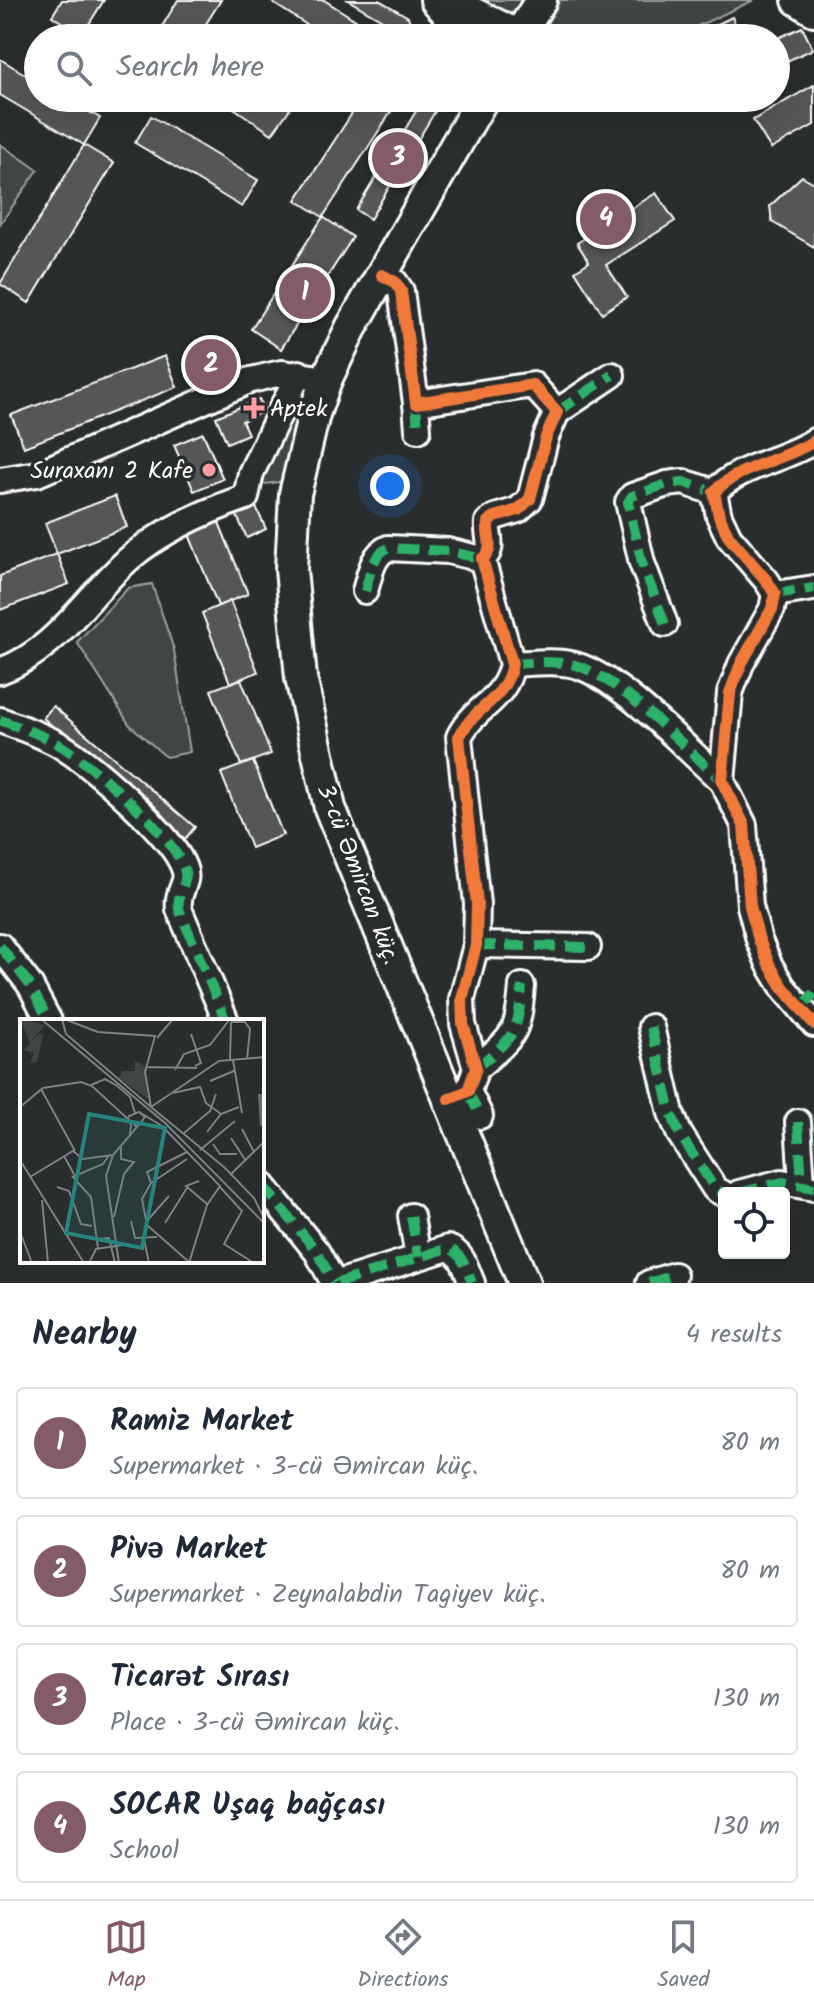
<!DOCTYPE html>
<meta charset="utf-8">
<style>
body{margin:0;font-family:Kalam,sans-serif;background:#f2f2f3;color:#1f2937}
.controls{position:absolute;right:24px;bottom:24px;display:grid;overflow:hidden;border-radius:8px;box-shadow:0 8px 32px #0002}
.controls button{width:72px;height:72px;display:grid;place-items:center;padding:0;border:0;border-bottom:2px solid #e0e1e3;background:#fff;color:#1f2937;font:40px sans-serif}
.you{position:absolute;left:390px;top:486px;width:28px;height:28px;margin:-20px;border:6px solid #fff;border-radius:50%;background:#1a73e8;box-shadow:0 0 0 12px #1a73e833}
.badge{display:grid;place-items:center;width:52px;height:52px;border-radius:50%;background:#845c67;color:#fff;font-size:26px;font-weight:700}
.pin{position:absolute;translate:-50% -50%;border:4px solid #fff;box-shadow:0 2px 8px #0006}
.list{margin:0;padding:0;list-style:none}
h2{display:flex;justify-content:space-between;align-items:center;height:104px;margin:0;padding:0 32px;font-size:34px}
h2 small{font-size:26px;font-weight:400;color:#747a83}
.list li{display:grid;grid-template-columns:52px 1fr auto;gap:24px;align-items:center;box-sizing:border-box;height:112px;margin:0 16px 16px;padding:0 16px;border:2px solid #e0e1e3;border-radius:8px}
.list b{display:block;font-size:30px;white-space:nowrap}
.list p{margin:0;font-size:26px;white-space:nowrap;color:#747a83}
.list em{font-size:26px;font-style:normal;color:#747a83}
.icon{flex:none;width:44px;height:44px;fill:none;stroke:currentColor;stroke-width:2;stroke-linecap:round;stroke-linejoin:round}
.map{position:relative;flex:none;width:814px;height:1283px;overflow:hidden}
.search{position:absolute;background:#fff;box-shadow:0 8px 32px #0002;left:24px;right:24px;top:24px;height:88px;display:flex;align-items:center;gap:20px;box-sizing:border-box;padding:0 28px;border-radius:44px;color:#747a83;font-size:30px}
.sheet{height:616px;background:#fff}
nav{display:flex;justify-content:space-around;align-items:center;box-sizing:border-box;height:112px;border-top:2px solid #e0e1e3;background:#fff;font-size:22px;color:#747a83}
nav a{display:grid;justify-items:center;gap:4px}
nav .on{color:#845c67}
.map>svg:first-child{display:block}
</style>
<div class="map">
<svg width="814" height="1283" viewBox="0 0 814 1283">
<rect width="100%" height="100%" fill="#2a2d2e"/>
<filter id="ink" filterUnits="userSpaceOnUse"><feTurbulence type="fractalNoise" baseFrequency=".0125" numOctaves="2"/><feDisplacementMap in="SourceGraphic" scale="16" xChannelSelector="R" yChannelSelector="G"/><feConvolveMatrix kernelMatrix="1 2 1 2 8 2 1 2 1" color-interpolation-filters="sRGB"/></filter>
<g filter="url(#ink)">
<!-- green -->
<g fill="#414445" stroke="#a0a2a2" stroke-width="2">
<path d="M472,0H524L512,16Z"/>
<path d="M560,0H754L672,38H557L543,29Z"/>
<path d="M0,144L38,170L0,224Z"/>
<path d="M298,392L310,399L286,481L258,485Z"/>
<path d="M152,584L174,650L190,752L166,757L129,724L77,642L128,588Z"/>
</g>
<!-- building -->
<g fill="#555758" stroke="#fff" stroke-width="2">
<path d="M62,0H104L82,35L52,16Z"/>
<path d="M178,0H221L197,38H155Z"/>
<path d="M275,0H324L384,38H327L273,3Z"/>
<path d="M348,0H379L408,17L416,38H399L396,28Z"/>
<path d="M732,17L742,38H688Z"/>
<path d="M802,27L813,49L776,66V39Z"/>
<path d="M0,59L38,82V98H65L100,118L84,145L0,95Z"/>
<path d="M814,85V125L771,149L753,120Z"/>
<path d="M219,98H287L294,103L272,134Z"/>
<path d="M362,98H400L323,217L296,200Z"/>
<path d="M420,98H436L439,105L370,219L356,210L421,103Z"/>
<path d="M151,116L258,180L242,207L135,143Z"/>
<path d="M84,145L114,163L29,303L0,284Z"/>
<path d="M802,176L814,183V247L772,222L770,206Z"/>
<path d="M656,193L675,221L606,265L627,297L602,313L575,271L589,262L577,243Z"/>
<path d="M323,217L353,237L281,349L251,329Z"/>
<path d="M215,352L223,368L206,376L198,360Z"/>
<path d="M165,356L177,387L24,447L11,415Z"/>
<path d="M259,399L265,411L242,421L248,434L227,443L216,417Z"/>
<path d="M203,433L223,479L194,491L174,445Z"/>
<path d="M115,496L127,527L57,554L45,523Z"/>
<path d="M255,505L266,529L247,538L236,514Z"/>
<path d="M218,520L248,594L218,606L188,532Z"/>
<path d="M57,554L69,584L0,610V576Z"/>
<path d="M230,601L258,672L230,683L202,613Z"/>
<path d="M241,679L271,754L241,765L211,690Z"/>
<path d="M53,706L195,827L185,839L43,718Z"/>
<path d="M253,761L283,835L251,848L221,773Z"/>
</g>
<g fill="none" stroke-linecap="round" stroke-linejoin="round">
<!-- minor casing -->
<g stroke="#fff" stroke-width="30">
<g id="minor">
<path d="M382,275L395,282L401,291L416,403L533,385L557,412L546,437L530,499L518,510L495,517L488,522C486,536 496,549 482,559L512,664C505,702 474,706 459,737L477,904L476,945L462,999L463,1024L476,1068L468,1091L449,1099"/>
<path d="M416,403L418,430"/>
<path d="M557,412L612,375"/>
<path d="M814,441C783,461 740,465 714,492L719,516L729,537L767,581L775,594L772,609L741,664L730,693L722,781L744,825L750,906L759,940L769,964L783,987L814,1024"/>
<path d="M0,480L37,474L251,380L281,373L312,377"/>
<path d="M365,591C370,575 372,555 388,548L448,551L482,559"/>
<path d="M775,594L814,588"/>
<path d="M665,624L642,563L628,502L632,496L667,484L683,482L714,492"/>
<path d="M512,664C532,663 555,660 575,665C621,678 685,748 722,781"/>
<path d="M0,671C57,651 87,595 130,558C162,530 206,511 246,497L251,473L299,373"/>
<path d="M0,720C21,728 44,735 63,747C94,767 172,834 184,868C190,884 176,890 179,909L226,1021"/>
<path d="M476,945L588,947"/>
<path d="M0,946L30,985L49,1021"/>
<path d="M651,1027L671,1113L679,1133L715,1189L724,1194"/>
<path d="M476,1068C514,1036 518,1036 522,986"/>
<path d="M468,1091L480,1116"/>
<path d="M798,1122L802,1184"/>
<path d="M262,1184L317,1252L334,1283"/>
<path d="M739,1193L782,1182L814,1188"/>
<path d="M411,1216L418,1257"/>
<path d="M338,1283L448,1248C463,1253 466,1269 472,1283"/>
<path d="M649,1283L674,1275"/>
</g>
</g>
<!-- major casing -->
<g stroke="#fff" stroke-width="36">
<g id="major">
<path d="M436,0L446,11L458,38"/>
<path d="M446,0L519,36L541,0"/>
<path d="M798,0L814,10"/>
<path d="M483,98L351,328L326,380L314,414L295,494L291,569L301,678L330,808L524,1283"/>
</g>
</g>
<!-- minor -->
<use href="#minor" stroke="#2a2d2e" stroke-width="24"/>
<!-- major -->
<use href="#major" stroke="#2a2d2e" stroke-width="30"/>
<!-- quiet -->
<g stroke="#2db169" stroke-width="10" stroke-dasharray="20 10" stroke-linecap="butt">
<path d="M416,403L418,430"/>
<path d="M557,412L612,375"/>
<path d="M365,591C370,575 372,555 388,548L448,551L482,559"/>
<path d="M775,594L814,588"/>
<path d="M665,624L642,563L628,502L632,496L667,484L683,482L714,492"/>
<path d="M512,664C532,663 555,660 575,665C621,678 685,748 722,781"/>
<path d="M0,720C21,728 44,735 63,747C94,767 172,834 184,868C190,884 176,890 179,909L226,1021"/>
<path d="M476,945L588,947"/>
<path d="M0,946L30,985L49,1021"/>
<path d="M802,1007L814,993"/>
<path d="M651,1027L671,1113L679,1133L715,1189L724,1194"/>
<path d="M476,1068C514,1036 518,1036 522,986"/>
<path d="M468,1091L480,1116"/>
<path d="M798,1122L802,1184"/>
<path d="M262,1184L317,1252L334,1283"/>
<path d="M739,1193L782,1182L814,1188"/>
<path d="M411,1216L418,1257"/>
<path d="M338,1283L448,1248C463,1253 466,1269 472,1283"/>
<path d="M649,1283L674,1275"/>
</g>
<!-- cycleway casing -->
<g stroke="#2a2d2e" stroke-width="17">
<g id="cycleway">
<path d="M382,275L395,282L401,291L416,403L533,385L557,412L546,437L530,499L518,510L495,517L488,522C486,536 496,549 482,559L512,664C505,702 474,706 459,737L477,904L476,945L462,999L463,1024L476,1068L468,1091L449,1099"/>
<path d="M814,441C783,461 740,465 714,492L719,516L729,537L767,581L775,594L772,609L741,664L730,693L722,781L744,825L750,906L759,940L769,964L783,987L814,1024"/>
</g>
</g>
<!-- cycleway -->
<use href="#cycleway" stroke="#f17a3a" stroke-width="12"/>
</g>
</g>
<!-- markers -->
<g fill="#ff9aa2" stroke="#2a2d2e" stroke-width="3">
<path d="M250 396h8v8h8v8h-8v8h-8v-8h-8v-8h8z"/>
<circle cx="209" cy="470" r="8"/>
</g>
<g text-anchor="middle" stroke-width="7" stroke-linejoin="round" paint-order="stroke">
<!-- poi labels -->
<g font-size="24" fill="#fff" stroke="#2a2d2e" text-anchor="start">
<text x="270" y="416">Aptek</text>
<text x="193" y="478" text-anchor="end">Suraxanı 2 Kafe</text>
</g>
<!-- street labels -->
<g font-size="24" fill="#fff" stroke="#2a2d2e">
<text transform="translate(359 874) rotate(69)" y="8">3-cü Əmircan küç.</text>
</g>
</g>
<!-- overview -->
<g transform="translate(20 1019)">
<rect width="244" height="244" fill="#2a2d2e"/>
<path d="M0,0L25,6L11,22L20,14L23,17L17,43L10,44L14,34L4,31L10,24ZM115,42L125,47L128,80L99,59L102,52H115Z" fill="#414445"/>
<path fill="none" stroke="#6a6c6d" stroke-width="4" d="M240,75L242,107"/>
<path fill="none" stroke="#7f8182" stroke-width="2" d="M21,0L145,104L244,204M42,0L46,15L131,88M44,0L78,13L135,17L125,53L131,88M211,3H225L230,10L227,40M171,15L181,44L175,47M137,19L153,0M244,38L199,42L131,88L204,148L234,179L244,199M210,41L211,3M213,41L222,94M127,48L177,49M155,51L164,35L190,26L210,0M190,62L214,52M71,66L85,60L96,66L110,78L115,94M21,70L55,132M153,74L180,68L186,84L201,95M0,88L23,69L61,63L72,67L109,101M119,93L142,107L200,167L187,186L169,244M109,101L117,108L125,98L119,93L109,97L108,100L111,106L110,115M222,110L234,133M187,113L201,95L219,88M163,115L190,92L196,75M211,119L226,142M193,125L200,135H217M180,131L215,102M167,133L127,153L131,164L122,180L127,206L169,243M44,137L55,157L83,145L90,135M0,141L64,244M210,156L244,123M52,157L71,178L78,229M10,158L53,132L63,140L93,136M179,162L166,167L187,185M131,164L167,140M37,168L49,172L61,205L72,207M200,168L222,192L204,225L234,244M22,181L28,244M94,198L104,155L114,143L101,140V128M111,202L115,219L137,218M126,203L149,177M145,204L167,169M0,213L12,244M77,220L89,219L95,244M124,220L129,244M69,244L76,230L109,225M99,244L86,157L93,136L117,108"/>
<path fill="#27847c" fill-opacity="0.15" stroke="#27847c" stroke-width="4" d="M69,95L145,109L122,229L46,214Z"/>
<rect width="244" height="244" fill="none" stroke="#fff" stroke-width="4"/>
</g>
</svg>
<div class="controls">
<button><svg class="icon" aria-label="locate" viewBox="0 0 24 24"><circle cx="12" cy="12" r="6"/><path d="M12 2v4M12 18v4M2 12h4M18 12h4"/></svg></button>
</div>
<div class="you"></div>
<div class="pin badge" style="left:305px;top:293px">1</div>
<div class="pin badge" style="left:211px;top:365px">2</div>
<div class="pin badge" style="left:398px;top:158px">3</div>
<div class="pin badge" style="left:606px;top:219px">4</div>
<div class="search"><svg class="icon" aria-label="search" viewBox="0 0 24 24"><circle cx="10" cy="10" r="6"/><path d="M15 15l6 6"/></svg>Search here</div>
</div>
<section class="sheet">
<h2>Nearby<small>4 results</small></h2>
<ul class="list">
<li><span class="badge">1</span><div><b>Ramiz Market</b><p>Supermarket · 3-cü Əmircan küç.</p></div><em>80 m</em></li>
<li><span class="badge">2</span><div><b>Pivə Market</b><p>Supermarket · Zeynalabdin Tagiyev küç.</p></div><em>80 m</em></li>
<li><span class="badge">3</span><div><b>Ticarət Sırası</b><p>Place · 3-cü Əmircan küç.</p></div><em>130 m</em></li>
<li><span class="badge">4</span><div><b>SOCAR Uşaq bağçası</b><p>School</p></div><em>130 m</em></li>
</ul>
</section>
<nav>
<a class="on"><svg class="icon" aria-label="map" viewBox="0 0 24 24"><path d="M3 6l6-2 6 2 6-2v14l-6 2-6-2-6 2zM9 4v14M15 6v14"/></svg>Map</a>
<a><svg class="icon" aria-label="directions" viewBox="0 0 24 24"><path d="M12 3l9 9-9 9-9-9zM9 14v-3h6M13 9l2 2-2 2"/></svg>Directions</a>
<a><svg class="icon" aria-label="saved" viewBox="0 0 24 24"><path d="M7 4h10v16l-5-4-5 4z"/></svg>Saved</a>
</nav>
